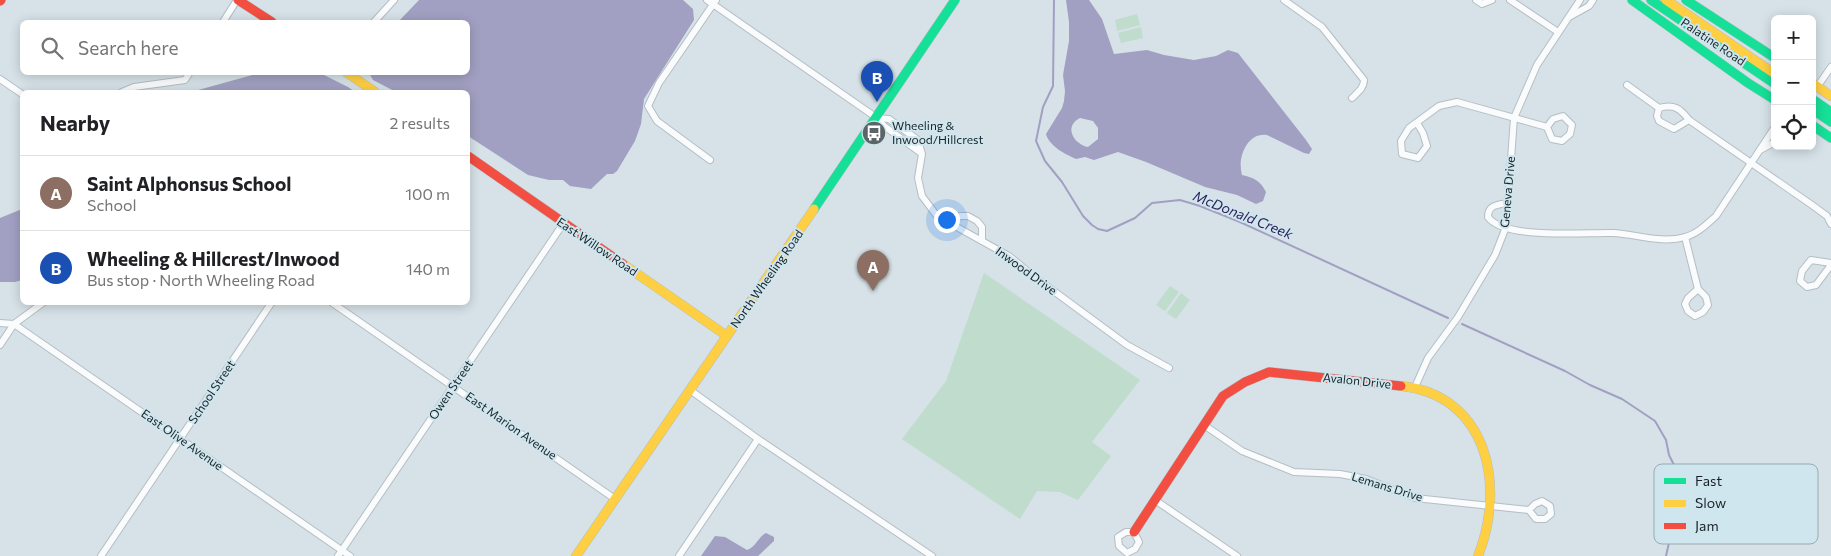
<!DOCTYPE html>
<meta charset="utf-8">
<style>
body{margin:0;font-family:Commissioner,sans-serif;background:#f2f2f2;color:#202124}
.controls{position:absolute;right:15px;top:15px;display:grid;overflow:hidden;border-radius:8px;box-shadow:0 2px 12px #0003}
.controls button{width:45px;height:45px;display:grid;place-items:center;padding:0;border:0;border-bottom:1px solid #e0e0e0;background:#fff;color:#202124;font:25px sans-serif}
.you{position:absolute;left:946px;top:219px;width:18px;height:18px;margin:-12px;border:4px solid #fff;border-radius:50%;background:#1a73e8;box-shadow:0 0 0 8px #1a73e833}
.badge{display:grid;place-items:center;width:32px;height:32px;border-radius:50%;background:#0b8043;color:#fff;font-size:16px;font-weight:700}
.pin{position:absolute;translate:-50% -41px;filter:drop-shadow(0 1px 2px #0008)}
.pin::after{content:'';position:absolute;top:26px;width:18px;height:15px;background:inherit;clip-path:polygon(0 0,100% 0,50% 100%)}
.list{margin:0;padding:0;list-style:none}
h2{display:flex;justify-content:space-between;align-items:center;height:65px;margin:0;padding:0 20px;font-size:21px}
h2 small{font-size:16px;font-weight:400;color:#757577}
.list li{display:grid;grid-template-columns:32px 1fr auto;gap:15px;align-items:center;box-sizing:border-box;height:75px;padding:0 20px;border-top:1px solid #e0e0e0}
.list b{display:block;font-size:19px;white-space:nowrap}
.list p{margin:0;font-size:16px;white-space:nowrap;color:#757577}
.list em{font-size:16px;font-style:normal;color:#757577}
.icon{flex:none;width:28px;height:28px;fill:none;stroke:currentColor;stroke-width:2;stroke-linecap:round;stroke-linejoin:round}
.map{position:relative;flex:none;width:1831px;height:556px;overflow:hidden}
.search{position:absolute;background:#fff;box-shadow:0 2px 12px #0003;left:20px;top:20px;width:450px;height:55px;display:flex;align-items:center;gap:12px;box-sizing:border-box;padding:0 18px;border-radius:8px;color:#757577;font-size:19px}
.panel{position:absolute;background:#fff;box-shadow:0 2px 12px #0003;left:20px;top:90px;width:450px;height:215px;border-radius:8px}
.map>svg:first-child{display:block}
</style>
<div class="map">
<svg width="1831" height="556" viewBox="0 0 1831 556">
<rect width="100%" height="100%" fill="#d6e2e8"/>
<!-- green -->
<g fill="#bfdccd">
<path d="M1137,14L1140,25L1117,31L1115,20Z"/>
<path d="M1141,27L1143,38L1121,43L1118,33Z"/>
<path d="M984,273L1140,380L1092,442L1111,456L1078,500L1060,492L1037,491L1020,519L902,439L946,381Z"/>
<path d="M1170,286L1179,292L1165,311L1156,305Z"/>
<path d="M1181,293L1190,300L1176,319L1167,313Z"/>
</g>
<!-- water -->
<g fill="#a2a0c2" fill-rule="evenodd">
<path d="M419,0H683L693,9L694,20L644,99L641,124L635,141L617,171L613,174H607L591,189L570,186L563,180H549L528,175L468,136V92H396L373,80L369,73L468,72V22H398Z"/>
<path d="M1066,0H1089L1102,19L1114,54L1147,50L1164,55L1194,60L1216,56L1228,50L1238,53L1306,140L1312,149L1309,154L1304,153L1267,135C1247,132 1237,158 1242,175C1254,178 1260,180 1266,192L1263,201L1256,204L1237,195L1205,187L1146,162L1118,152L1094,160L1085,157L1076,159C1065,154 1049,146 1046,134L1062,108L1064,101L1065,91L1063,75L1069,41V22ZM1080,118L1093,121L1098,128V139L1088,147C1074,144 1063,127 1080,118Z"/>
<path d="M260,73H320L348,87L355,92H191Z"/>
<path d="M22,209V280L15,282H0V218Z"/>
<path d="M766,533L774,537V541L758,556H701L715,536L725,537L747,550C756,547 758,537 766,533Z"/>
</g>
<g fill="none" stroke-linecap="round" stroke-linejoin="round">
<!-- stream -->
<g stroke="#a2a0c2" stroke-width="2">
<path d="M1054,0L1053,86L1043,107L1036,141L1045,161L1062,182L1083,216L1092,225L1098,229L1107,231L1135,218L1152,203L1180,200L1200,206L1240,222L1448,318"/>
<path d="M1462,324L1565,371L1590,385L1622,399L1655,421L1666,440L1669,455L1676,469L1681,484L1680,494L1666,556"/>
</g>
<!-- street casing -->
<g stroke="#b5bec3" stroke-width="8">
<g id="street">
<path d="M707,0L877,118L884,126L921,153"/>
<path d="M1284,0L1322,27L1364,80C1364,88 1358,92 1352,98"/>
<path d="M1476,0L1482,4L1492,0"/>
<path d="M1510,0L1558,32"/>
<path d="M1571,16L1589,6L1593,0"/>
<path d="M223,22L237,0"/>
<path d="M374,22L394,0"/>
<path d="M0,79L22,94"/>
<path d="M1627,85L1659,108C1674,104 1680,108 1689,120L1812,205L1827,216L1831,224"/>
<path d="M1817,87L1831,67"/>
<path d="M122,92L134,87L185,80L190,72"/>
<path d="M1659,108L1657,116L1659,121L1674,129L1689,120"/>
<path d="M1563,116L1572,125L1570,134L1562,141L1552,139L1547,127L1553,119Z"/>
<path d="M877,118L889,119L918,140L922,154L918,178L922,196L937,216L1009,256L1036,278L1127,345L1169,368"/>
<path d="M1417,123L1423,133L1427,146L1418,158L1402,154L1401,141L1409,128L1439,106L1457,102L1547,127"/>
<path d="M1760,150L1775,142"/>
<path d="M710,160L657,121L648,106L659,83L716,0"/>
<path d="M1507,203C1497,205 1488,205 1488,217C1504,240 1586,232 1613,233C1636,234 1662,244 1685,237C1697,234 1707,224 1716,216L1775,127"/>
<path d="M950,224L960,216H968L977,221L982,227V241"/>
<path d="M1685,237L1698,289L1706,297L1708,305L1703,312L1695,316L1688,311L1685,304L1688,298L1698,289"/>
<path d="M1831,263L1811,260L1802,271L1800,281L1807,287L1816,285L1831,265"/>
<path d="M331,302L615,499"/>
<path d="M0,323L14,324L44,302"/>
<path d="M0,345L14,324L350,556"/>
<path d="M1415,387L1428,358L1458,317L1495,255L1506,227L1514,118L1537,65L1580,0"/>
<path d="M690,390L758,439L932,556"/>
<path d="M1204,425L1242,451L1294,472L1340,474L1366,479L1415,498L1529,510"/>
<path d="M1155,500L1237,556"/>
<path d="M1542,501L1550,506L1551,514L1545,519H1536L1529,510L1535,504Z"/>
<path d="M1126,532H1134L1139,542L1135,549L1127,553L1119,546L1118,537Z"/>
<path d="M101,556L272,302"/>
<path d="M338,556L563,224"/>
<path d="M679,556L758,439"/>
</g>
</g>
<!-- fast casing -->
<g stroke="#b5bec3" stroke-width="10">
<g id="fast">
<path d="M1632,0L1748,83L1775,100"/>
<path d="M1651,0L1775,84"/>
<path d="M1686,0L1775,58"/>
<path d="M1812,99L1831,112"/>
<path d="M1812,109L1831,122"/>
<path d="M1812,125L1831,138"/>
<path d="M814,209L955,0"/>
</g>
</g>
<!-- slow casing -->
<g stroke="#b5bec3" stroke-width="10">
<g id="slow">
<path d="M1666,0L1775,74"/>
<path d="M346,72L375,92"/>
<path d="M1812,83L1831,96"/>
<path d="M623,264L727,336"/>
<path d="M1401,386C1488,395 1506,486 1478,556"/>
<path d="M576,556L814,209"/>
</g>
</g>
<!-- jam casing -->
<g stroke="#b5bec3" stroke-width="10">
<g id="jam">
<path d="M238,0L272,22"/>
<path d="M0,1L1,0"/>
<path d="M468,156L623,264"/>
<path d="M1134,532L1223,396L1245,382L1269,372L1401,386"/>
</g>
</g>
<!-- street -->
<use href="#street" stroke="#f9fbfc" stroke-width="6"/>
<!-- fast -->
<use href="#fast" stroke="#16e098" stroke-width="9"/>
<!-- slow -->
<use href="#slow" stroke="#ffcf43" stroke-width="9"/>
<!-- jam -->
<use href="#jam" stroke="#f24e42" stroke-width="9"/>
</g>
<!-- icons -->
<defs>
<g id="bus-disc" transform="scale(1.25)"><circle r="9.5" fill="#5b6569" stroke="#cfe6ef"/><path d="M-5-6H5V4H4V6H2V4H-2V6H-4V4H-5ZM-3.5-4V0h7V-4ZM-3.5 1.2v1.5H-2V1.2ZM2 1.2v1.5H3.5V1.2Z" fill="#fff"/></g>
</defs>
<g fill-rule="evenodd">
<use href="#bus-disc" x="874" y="133"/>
</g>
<g text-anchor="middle" stroke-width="4" stroke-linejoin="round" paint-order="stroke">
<!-- street labels -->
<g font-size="12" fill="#192225" stroke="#cfe6ef">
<text transform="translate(1713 42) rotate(34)" y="4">Palatine Road</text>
<text transform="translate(1508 192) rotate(-85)" y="4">Geneva Drive</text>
<text transform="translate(597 247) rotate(34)" y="4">East Willow Road</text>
<text transform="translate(1026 271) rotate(36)" y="4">Inwood Drive</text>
<text transform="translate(767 279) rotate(-55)" y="4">North Wheeling Road</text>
<text transform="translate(1357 381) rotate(6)" y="4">Avalon Drive</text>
<text transform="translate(451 390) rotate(-56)" y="4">Owen Street</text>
<text transform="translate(212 392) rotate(-56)" y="4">School Street</text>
<text transform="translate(511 426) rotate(35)" y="4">East Marion Avenue</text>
<text transform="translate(182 440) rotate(35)" y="4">East Olive Avenue</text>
<text transform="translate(1387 487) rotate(17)" y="4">Lemans Drive</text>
</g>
<!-- poi labels -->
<g font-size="12" fill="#192225" stroke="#cfe6ef" text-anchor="start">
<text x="892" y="130">Wheeling &amp;<tspan x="892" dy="14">Inwood/Hillcrest</tspan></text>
</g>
<!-- water labels -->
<g font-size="14" font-style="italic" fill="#2d1e56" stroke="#cfe6ef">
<text transform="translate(1243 215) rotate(22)" y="5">McDonald Creek</text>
</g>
</g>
<!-- legend -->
<rect x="1654" y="464" width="164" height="80" rx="8" fill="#cfe6ef" stroke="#98abb2" stroke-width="1"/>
<rect x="1664" y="478" width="22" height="6" fill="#16e098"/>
<rect x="1664" y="500" width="22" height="7" fill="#ffcf43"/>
<rect x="1664" y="523" width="22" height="6" fill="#f24e42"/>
<g font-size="14" fill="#192225">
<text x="1695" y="486">Fast</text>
<text x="1695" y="508">Slow</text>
<text x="1695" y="531">Jam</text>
</g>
</svg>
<div class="controls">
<button>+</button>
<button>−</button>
<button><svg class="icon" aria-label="locate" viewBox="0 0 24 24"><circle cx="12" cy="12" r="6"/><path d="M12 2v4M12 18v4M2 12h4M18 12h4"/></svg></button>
</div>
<div class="you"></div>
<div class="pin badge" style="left:873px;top:291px;background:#8d6e63">A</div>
<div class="pin badge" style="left:877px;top:102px;background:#1a4fb4">B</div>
<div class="search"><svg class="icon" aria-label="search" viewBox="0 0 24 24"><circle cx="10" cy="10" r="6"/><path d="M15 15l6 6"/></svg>Search here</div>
<section class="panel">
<h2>Nearby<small>2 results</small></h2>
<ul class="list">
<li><span class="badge" style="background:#8d6e63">A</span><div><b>Saint Alphonsus School</b><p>School</p></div><em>100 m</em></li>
<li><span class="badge" style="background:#1a4fb4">B</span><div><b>Wheeling &amp; Hillcrest/Inwood</b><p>Bus stop · North Wheeling Road</p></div><em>140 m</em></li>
</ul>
</section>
</div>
